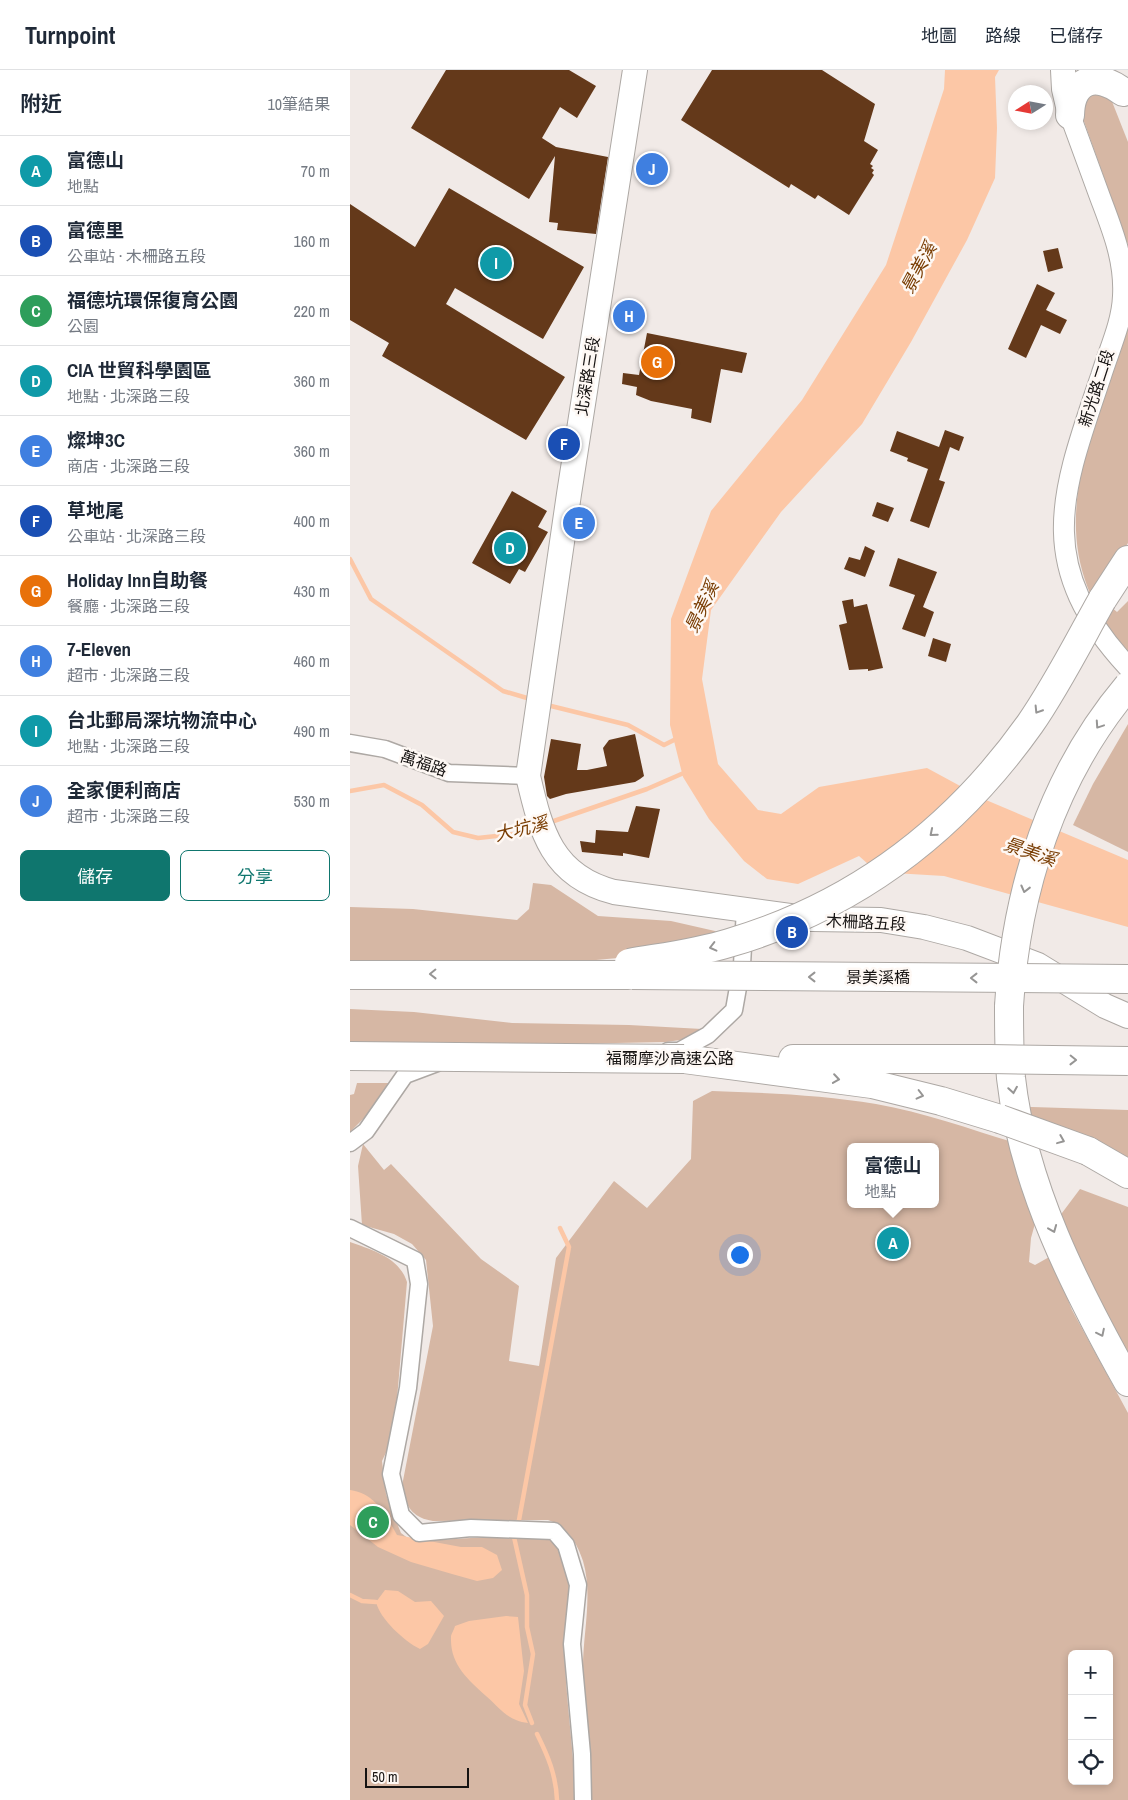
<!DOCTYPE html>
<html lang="zh-TW">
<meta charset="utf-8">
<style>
body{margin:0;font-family:"Archivo Narrow","Noto Sans TC",sans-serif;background:#f2f2f3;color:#1f2937}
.controls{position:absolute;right:15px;bottom:15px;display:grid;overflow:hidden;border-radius:8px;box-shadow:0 2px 8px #0003}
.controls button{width:45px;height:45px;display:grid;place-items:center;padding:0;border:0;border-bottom:1px solid #e0e1e3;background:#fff;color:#1f2937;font:25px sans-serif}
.compass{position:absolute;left:658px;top:15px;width:45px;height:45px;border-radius:50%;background:#fff;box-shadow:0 2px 8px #0003;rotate:259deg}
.scale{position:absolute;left:15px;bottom:12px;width:104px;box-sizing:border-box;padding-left:5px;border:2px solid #161312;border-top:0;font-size:14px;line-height:18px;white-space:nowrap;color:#161312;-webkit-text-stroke:4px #fef8f4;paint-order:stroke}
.you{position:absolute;left:389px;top:1184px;width:18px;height:18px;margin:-12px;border:4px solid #fff;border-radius:50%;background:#1a73e8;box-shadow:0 0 0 8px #1a73e833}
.badge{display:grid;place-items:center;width:32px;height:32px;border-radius:50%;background:#0f766e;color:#fff;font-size:16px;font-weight:700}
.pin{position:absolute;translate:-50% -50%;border:2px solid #fff;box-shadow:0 1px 5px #0006}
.popup{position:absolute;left:497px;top:1073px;width:92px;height:65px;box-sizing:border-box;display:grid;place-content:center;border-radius:8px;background:#fff;filter:drop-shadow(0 1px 4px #0005);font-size:16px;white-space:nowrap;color:#747a83}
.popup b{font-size:19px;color:#1f2937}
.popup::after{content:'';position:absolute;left:50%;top:100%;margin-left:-10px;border:10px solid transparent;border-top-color:#fff}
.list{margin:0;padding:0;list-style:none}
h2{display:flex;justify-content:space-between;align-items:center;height:65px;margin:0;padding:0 20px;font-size:21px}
h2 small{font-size:16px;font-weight:400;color:#747a83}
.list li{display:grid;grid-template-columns:32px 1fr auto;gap:15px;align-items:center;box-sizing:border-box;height:70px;padding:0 20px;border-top:1px solid #e0e1e3}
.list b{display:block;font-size:19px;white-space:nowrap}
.list p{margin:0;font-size:16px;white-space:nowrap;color:#747a83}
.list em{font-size:16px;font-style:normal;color:#747a83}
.actions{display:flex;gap:10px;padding:15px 20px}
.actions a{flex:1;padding:11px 0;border:1px solid #0f766e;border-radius:8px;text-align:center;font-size:18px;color:#0f766e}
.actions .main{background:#0f766e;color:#fff}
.icon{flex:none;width:28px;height:28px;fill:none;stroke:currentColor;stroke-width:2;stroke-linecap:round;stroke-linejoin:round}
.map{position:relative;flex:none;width:778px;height:1730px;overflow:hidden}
header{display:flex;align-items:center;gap:30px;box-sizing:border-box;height:70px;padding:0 25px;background:#fff;border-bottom:1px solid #e0e1e3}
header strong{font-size:24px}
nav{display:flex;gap:28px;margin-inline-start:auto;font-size:18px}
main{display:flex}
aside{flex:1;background:#fff}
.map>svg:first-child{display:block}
</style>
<header>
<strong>Turnpoint</strong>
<nav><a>地圖</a><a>路線</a><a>已儲存</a></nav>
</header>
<main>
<aside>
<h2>附近<small>10筆結果</small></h2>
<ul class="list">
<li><span class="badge" style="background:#0f9aa8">A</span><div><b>富德山</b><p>地點</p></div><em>70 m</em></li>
<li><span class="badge" style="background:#1a4fb4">B</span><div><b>富德里</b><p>公車站 · 木柵路五段</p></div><em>160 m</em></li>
<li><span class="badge" style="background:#2e9e5b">C</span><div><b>福德坑環保復育公園</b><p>公園</p></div><em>220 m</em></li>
<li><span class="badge" style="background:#0f9aa8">D</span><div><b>CIA 世貿科學園區</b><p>地點 · 北深路三段</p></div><em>360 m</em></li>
<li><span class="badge" style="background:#3f7fe0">E</span><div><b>燦坤3C</b><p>商店 · 北深路三段</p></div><em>360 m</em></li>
<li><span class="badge" style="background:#1a4fb4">F</span><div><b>草地尾</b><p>公車站 · 北深路三段</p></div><em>400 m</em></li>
<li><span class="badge" style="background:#e8710a">G</span><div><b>Holiday Inn自助餐</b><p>餐廳 · 北深路三段</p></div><em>430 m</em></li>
<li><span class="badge" style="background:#3f7fe0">H</span><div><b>7-Eleven</b><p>超市 · 北深路三段</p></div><em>460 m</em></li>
<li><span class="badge" style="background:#0f9aa8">I</span><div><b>台北郵局深坑物流中心</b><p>地點 · 北深路三段</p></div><em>490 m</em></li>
<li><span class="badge" style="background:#3f7fe0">J</span><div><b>全家便利商店</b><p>超市 · 北深路三段</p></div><em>530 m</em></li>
</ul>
<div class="actions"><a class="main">儲存</a><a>分享</a></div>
</aside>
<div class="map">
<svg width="778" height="1730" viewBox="0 0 778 1730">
<rect width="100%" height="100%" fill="#f1eae7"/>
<!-- green -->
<g fill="#d6b7a4" fill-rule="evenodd">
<path d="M747,21L761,29L778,72V175L731,43L733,31Z"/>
<path d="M778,258V473L745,523L767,542L778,531V583C684,473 738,377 778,258Z"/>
<path d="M778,654V782L723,755L743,714Z"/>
<path d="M183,813L201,815L248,846L321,851L365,861L372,867L289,886L214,893H0V837L63,839L167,850L179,839Z"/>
<path d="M0,939L64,942L162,953L279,955L352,959L337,969L316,972L165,975L0,974Z"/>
<path d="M7,1013H42L15,1047L0,1062V1025L4,1024Z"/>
<path d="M362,1021C417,1023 472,1025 526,1034C573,1042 619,1059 666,1073L688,1143L681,1168L679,1192L685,1195L701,1186L722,1240L778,1343V1730H242C239,1686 233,1641 233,1597C233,1563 243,1525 233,1491C227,1473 217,1456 198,1450L83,1451C64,1448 58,1439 51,1421L83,1256L76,1190L62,1174L44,1164L12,1155L8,1096L13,1074L34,1100L41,1094L131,1189L169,1216L159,1291L189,1296L206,1188L264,1111L297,1138L341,1089L343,1031ZM500,1077H586V1134H500ZM722,1584H759V1711H722Z"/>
<path d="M647,1036L778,1040V1089Z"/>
<path d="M730,1119L778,1137V1290L709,1147Z"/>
<path d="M0,1172C22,1180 49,1187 57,1212L45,1352L40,1374L32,1391L36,1424L42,1441L51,1463L59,1469L72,1471L137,1467L200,1468C234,1509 213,1564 216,1612C219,1651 224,1691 226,1730H0Z"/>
</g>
<!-- water -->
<g fill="#fcc7a6">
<path d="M595,0H649L645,7L647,58L645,108L617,170L561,272L512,354L431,442L361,540L352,609L368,694L408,740L431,744L469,717L577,698L636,730L778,790V857L594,806L527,802L509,786L448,814L417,809L394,791L359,749L333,707L320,655L321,549L361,441L452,330L536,195L594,19Z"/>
<path d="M0,1420C26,1424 35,1444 47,1465L111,1477H132L147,1485L152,1500L143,1508L127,1511L102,1504L61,1492L28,1477L0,1455Z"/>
<path d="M35,1520L48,1521L65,1532L81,1531L94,1546L78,1574L70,1579C54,1571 30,1549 26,1532Z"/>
<path d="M156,1546L168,1547L174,1601L169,1634L178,1653C157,1650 151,1639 136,1626C118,1609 100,1595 101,1567C101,1564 104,1560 105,1556L119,1551Z"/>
</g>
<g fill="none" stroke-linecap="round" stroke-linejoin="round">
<!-- stream -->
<g stroke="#fcc7a6" stroke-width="4.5">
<path d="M0,489L21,529L153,621L177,628"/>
<path d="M201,636L278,655L314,675L328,668"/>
<path d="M0,721L34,715L72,735L103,762L128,768L164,764L186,757"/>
<path d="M198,753L297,719L336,702"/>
<path d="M169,1450L219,1177L210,1158"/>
<path d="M164,1467L177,1525V1557L183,1584L175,1635L182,1653"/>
<path d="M0,1525L12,1531L26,1532"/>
<path d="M187,1664C198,1686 206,1705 207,1730"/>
</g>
</g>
<!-- building -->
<g fill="#64391a">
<path d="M96,0H219L246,16L227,48L210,37L192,68L206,77L258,87L246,164L207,160L208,153L199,152L205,86L179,129L61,58Z"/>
<path d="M362,0H472L525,34L514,71L528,80L520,94L523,96L521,98L524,100L522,103L524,105L499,145L468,125L465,129L441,114L439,118L331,50Z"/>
<path d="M99,118L234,197L193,269L105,218L96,234L215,307L176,370L32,286L39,273L0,250V134L65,177Z"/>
<path d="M708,178L713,198L698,202L693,181Z"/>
<path d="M687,214L705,223L696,240L717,250L710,264L691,255L676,288L658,279Z"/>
<path d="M297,263L397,283L392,303L371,299L361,353L341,348L342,339L301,331L286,325L287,317L272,314L273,303L289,305Z"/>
<path d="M595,360L614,367L609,381L600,377L589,410L595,412L579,458L560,451L578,399L557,391L558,388L540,381L547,361L589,377Z"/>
<path d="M162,421L197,441L188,457L198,462L175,502L169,499L160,514L122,493Z"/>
<path d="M527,432L544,438L538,452L522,446Z"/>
<path d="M515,476L525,481L515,507L494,499L499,487L510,490Z"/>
<path d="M548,488L587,502L573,537L584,542L575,567L552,559L565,525L539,516Z"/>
<path d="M503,529L504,537L517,534L533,598L518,601V599L499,600L489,555L497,553L492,531Z"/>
<path d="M583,568L601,574L596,592L578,586Z"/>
<path d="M285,664L294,706L290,709L285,712L216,724L200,729L197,726L194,707L201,669L231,674L227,700H237L257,696L253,678L259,670Z"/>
<path d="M286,736L310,739L299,788L273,783V786L232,782L230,771L245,773L246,760L278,762Z"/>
</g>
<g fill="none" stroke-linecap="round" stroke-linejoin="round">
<!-- minor casing -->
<g stroke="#ada8a4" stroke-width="19">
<g id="minor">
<path d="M0,673L35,679L99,703L178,706"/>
<path d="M318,981H329L358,965L384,940L392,895L395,839"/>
<path d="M0,1073L16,1061L55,1005L87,993"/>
<path d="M0,1158L65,1190L69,1214L58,1318L41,1404L51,1445L69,1463L121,1458L204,1461L216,1475L228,1515L222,1574L232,1684L233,1730"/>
</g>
</g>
<!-- tertiary casing -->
<g stroke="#ada8a4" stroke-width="22">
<path id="tertiary" d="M720,45C730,72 740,99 750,127C762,159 775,190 773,226C772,253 759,280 751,306C711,424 683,494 778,597"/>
</g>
<!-- secondary casing -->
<g stroke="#ada8a4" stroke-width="26">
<g id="secondary">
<path d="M285,0L219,424L178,706C191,762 202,806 264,822L462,849L531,850L574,857L617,868L688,895L755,936L778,946"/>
<path d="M713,0L714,19L720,45"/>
</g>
</g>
<!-- motorway casing -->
<g stroke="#ada8a4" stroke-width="30">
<g id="motorway">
<path d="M720,45C721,9 746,1 773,22"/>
<path d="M752,530L778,490"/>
<path d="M0,905H278"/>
<path d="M659,936C659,960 659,984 661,1008C673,1116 726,1219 778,1312"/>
<path d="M334,989L522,1014L591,1031L650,1049"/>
<path d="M443,989H640"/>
<path d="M738,1081L778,1104"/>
</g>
</g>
<!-- minor -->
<use href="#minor" stroke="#fff" stroke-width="16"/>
<!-- tertiary -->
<use href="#tertiary" stroke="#fff" stroke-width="20"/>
<!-- secondary -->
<use href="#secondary" stroke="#fff" stroke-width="24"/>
<!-- motorway -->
<use href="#motorway" stroke="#fff" stroke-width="28"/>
<!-- motorway-bridge casing -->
<g stroke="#ada8a4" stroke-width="30" stroke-linecap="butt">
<g id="motorway-bridge">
<path d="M279,893C313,887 347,883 379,873C505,836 604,761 680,654C707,615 729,571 752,530"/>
<path d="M282,905L778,909"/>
<path d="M659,936C666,820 702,706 778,616"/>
<path d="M0,986L334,989"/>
<path d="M640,989L778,991"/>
<path d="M650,1049L738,1081"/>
</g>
</g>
<!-- motorway-bridge -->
<use href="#motorway-bridge" stroke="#fff" stroke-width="28"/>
</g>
<!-- one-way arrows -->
<defs><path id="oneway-chevron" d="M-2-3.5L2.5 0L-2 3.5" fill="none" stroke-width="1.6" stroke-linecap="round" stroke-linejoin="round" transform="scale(1.25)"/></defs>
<g stroke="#969594">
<use href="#oneway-chevron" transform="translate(688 640) rotate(122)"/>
<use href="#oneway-chevron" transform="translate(749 655) rotate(124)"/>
<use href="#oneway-chevron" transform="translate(583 763) rotate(140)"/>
<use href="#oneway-chevron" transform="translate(675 819) rotate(104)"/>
<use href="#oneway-chevron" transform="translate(363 877) rotate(166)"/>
<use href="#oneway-chevron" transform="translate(83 904) rotate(179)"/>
<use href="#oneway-chevron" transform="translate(462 907) rotate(-180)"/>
<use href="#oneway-chevron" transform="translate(624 908) rotate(-180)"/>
<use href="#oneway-chevron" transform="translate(723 990) rotate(1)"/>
<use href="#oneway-chevron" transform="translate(486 1009) rotate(8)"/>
<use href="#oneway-chevron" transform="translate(663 1020) rotate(81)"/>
<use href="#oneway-chevron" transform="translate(570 1025) rotate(14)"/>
<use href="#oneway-chevron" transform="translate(711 1070) rotate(22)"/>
<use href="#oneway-chevron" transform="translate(703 1159) rotate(68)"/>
<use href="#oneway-chevron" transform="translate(751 1263) rotate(64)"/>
</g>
<g text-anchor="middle" stroke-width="5" stroke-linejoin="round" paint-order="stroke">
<!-- street labels -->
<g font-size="16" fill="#161312" stroke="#fef8f4">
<text transform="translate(237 306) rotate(-81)" y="6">北深路三段</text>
<text transform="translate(746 318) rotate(-72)" y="6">新光路二段</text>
<text transform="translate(74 693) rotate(19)" y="6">萬福路</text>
<text transform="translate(516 852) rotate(3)" y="6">木柵路五段</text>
<text x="528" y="913">景美溪橋</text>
<text x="320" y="994">福爾摩沙高速公路</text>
</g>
<!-- water labels -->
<g font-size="18" font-style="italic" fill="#793c02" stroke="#fef8f4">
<text transform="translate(569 198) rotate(-62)" y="6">景美溪</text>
<text transform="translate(352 537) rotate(-65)" y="6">景美溪</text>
<text transform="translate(171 759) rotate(-14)" y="6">大坑溪</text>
<text transform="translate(680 782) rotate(19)" y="6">景美溪</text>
</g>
</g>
</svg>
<div class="controls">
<button>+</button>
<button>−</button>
<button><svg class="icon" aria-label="locate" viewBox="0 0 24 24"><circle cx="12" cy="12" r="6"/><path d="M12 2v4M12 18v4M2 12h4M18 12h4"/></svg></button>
</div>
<svg class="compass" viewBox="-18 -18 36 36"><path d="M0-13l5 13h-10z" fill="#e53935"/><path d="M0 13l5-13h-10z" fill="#747a83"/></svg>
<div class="scale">50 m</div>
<div class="you"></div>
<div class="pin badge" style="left:543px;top:1173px;background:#0f9aa8">A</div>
<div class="popup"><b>富德山</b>地點</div>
<div class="pin badge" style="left:442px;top:862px;background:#1a4fb4">B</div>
<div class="pin badge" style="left:23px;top:1452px;background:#2e9e5b">C</div>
<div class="pin badge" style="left:160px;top:478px;background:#0f9aa8">D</div>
<div class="pin badge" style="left:229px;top:453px;background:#3f7fe0">E</div>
<div class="pin badge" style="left:214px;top:374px;background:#1a4fb4">F</div>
<div class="pin badge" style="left:307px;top:292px;background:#e8710a">G</div>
<div class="pin badge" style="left:279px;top:246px;background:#3f7fe0">H</div>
<div class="pin badge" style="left:146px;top:193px;background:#0f9aa8">I</div>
<div class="pin badge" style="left:302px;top:99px;background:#3f7fe0">J</div>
</div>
</main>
